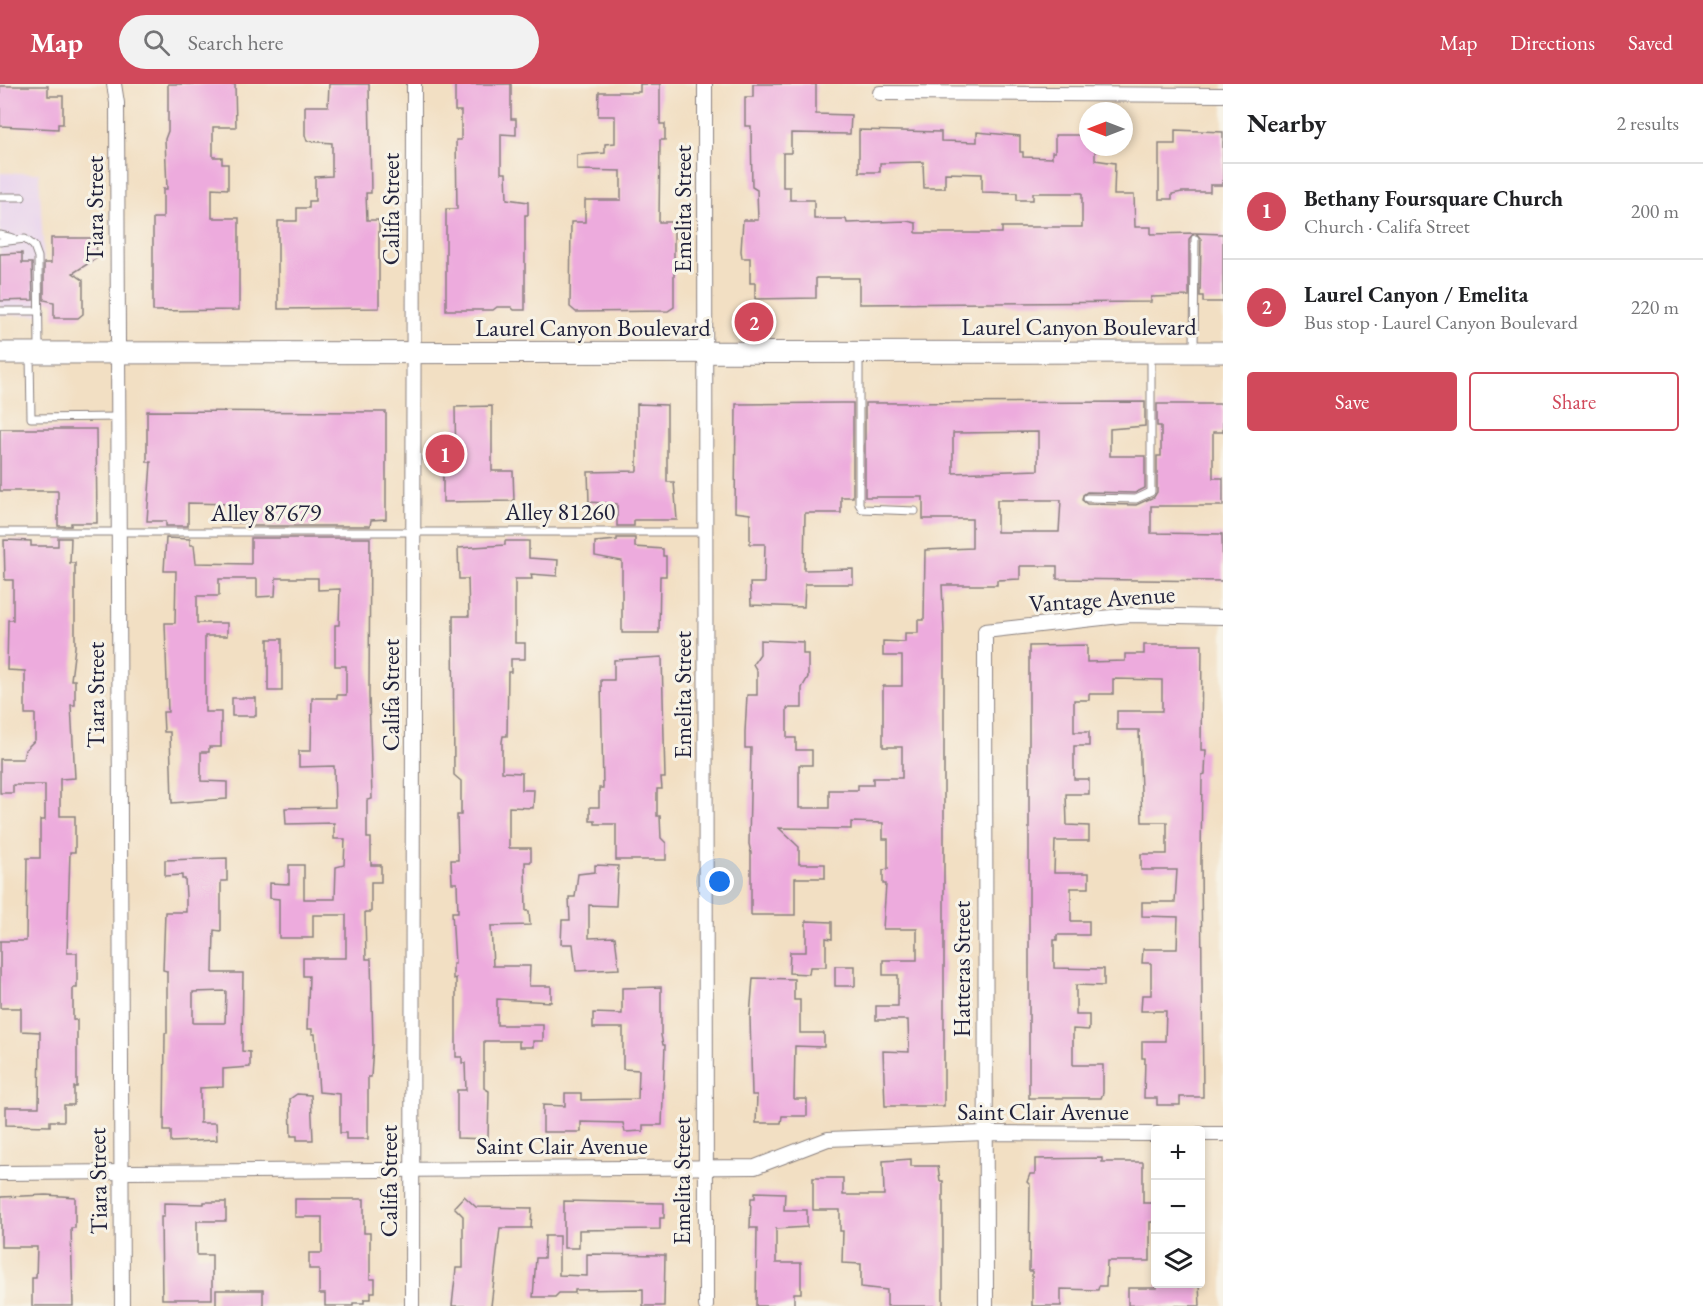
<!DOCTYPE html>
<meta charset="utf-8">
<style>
body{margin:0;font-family:"EB Garamond",serif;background:#f2f2f2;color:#202124}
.controls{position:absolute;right:18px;bottom:18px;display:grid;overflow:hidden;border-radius:6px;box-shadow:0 3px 9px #0003}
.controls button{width:54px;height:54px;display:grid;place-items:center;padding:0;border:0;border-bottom:2px solid #e0e0e0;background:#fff;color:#202124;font:30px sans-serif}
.compass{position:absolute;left:1079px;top:18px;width:54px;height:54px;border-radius:50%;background:#fff;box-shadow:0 3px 9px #0003;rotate:270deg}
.you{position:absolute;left:720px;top:798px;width:21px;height:21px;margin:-15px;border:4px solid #fff;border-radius:50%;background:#1a73e8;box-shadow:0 0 0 9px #1a73e833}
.badge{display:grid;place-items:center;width:39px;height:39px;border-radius:50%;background:#d1495b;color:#fff;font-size:20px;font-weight:700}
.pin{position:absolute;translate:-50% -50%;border:3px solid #fff;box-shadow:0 2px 6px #0006}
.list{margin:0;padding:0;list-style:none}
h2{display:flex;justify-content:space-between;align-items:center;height:78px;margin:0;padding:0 24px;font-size:26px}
h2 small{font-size:20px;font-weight:400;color:#757577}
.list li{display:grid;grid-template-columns:39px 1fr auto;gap:18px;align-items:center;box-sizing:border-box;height:96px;padding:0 24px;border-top:2px solid #e0e0e0}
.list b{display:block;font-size:22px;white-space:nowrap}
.list p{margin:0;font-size:20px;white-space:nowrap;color:#757577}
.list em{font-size:20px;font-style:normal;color:#757577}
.actions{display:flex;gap:12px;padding:18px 24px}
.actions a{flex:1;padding:14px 0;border:2px solid #d1495b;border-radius:6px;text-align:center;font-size:21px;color:#d1495b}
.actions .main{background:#d1495b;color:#fff}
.icon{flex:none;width:33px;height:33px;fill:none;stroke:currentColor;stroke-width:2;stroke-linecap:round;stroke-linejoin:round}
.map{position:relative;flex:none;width:1223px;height:1222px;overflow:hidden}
header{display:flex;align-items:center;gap:36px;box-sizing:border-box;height:84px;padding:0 30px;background:#d1495b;color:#fff}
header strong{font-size:28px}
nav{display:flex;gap:33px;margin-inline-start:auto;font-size:21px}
.search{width:420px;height:54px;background:#f2f2f2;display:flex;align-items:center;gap:15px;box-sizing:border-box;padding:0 21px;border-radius:33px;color:#757577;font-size:22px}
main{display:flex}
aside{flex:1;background:#fff}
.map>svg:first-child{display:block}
</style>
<header>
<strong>Map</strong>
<div class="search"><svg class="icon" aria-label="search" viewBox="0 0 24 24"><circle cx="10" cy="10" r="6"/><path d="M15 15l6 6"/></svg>Search here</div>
<nav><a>Map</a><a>Directions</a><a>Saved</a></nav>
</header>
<main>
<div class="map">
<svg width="1223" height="1222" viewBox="0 0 1223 1222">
<rect width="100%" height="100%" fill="#f7f3e8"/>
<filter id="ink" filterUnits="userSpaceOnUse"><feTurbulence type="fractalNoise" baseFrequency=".0167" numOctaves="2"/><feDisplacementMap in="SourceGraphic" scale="12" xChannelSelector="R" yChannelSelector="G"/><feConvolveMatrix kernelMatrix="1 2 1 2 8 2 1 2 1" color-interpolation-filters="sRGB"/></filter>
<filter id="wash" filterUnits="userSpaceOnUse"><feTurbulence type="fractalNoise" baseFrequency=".008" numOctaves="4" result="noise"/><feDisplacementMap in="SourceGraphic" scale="24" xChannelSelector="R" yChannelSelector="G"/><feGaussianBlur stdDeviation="1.35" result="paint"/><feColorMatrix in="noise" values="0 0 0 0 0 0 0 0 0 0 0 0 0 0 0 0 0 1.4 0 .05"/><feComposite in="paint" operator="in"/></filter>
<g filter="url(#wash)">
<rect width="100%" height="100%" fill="#f2dfc3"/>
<!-- built -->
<path fill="#e8d2ee" d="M0,89H39L47,231H0Z"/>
<g id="blocks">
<!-- building -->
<g fill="#edabdd" fill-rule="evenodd">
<path d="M168,0H235L236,43H213V73H222V80H228V105L212,104V134H239V226L153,227V134H163V105H167L165,55L168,47Z"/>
<path d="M329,0H369L371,109H366L367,136H378L379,139V224L278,225V137H297V124H309V117H315V93L332,92V59L307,57L305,51V22H328Z"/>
<path d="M455,0H511V35H516V51L501,50V89H506L507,115L528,118V131H525V226H514L511,223H497L493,226H446V125H457L456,56H461V27H455Z"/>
<path d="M640,0H660V40H665V56H660L659,138H674V223L668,227L576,228L570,223L571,138H585V116H621V87L577,86V71L605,69V60L615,59V32H598L599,8H640Z"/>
<path d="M753,0H816V30L851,31L850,50L791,49V69H783V103H790V116H814V135H846L847,139L907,137L916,139V149H1002V143H1082V109H1033V116H1017V109L982,108V90L945,89V104H924L923,78L880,79V88H859V46L941,48V57L977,58V48L1020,52V68H1023V73L1052,74V68H1055V51H1088V63H1095V76L1115,79L1114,111H1134L1135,143H1151V150L1194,149L1189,155V212L1151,213V218L859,220V194H816V214L755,215V199H750V174H742L741,167L743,136H758L757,106L752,103L751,42H745V13H753Z"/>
<path d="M0,2H48V12H63V40H58V45L0,42Z"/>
<path d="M1175,46L1223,48V101H1210V108H1182L1172,110V115H1159V60H1175Z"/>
<path d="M1196,149L1223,150V218H1203V212H1200L1201,155Z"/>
<path d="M51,154H96L97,174L73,189L83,196V230L78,234H54V218L44,216V179H51Z"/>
<path d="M22,169V179H32L33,216L0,217V170Z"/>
<path d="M1145,318V342L1110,345V372H1145V404L1135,409L1087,408L1083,411L1082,416L1087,420L1136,421L1154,413L1157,408V372H1161V342H1157V320H1223V348H1213V394H1223V422H1151V449L1222,450L1223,497L1057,495V482H1020V495L997,496V501H942L944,548V1022H885L883,967L909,968L908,936H876V922H898V891H883V876H917V845H883L886,800H883V786L888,785V755H883V739L851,738V745L779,744L799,763V780H825V794H795V831H751V769L749,760L751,664H745V648L747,611H757V587L753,580L760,570V556L803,558V570H808V593L802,604V624H787V654H796V666H812V681H799V724H829V706H858V701H873V694H902V663H883V602H902V572H883V557L905,558V549H918V536H924L925,466L972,464V435H923V413H865V319ZM1038,348V386L953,389V349ZM997,416H1061L1059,448H997Z"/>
<path d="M841,319H853V413H841V429H805L804,486L853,485V500H805L804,523L751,521L750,499H764L765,460H750V430L735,428L736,320Z"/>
<path d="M637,320L667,321V398H674L677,436H634V442H617V420L589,418L588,388L637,387Z"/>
<path d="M492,322V387H513L514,417L443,418V386H456L455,323Z"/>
<path d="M147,327L386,328V435L371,436L370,442H251V439H231V420L188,419V442H166V437H147L151,378H147Z"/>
<path d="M0,345H96L97,439H71V442H58V407H0Z"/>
<path d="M58,454H71L70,479H75V563L71,596H75V621H71L75,694L60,695V732H75V768H70L67,869H77V904H73V936H77V1003H74V1021H64V1037H50V1042L6,1041V1023H39L40,948L21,947V924H0V857H26L27,774H40V736H45V701H13V709H0V675H23L25,666L35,656V630H25V587L7,586L8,536H13V496H5L4,456L31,457V462H58Z"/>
<path d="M166,454L190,455V461H194L196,479L251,480V454H370L369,611L372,715L367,716V754H371V781H381V798H371V828H365L366,875H371L373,961L371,993H368V1055H346V1049H340V1010L319,1008L315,950H312V945H307L309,892H303V874H346V831H313V854H279V815L270,814V799L289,800V781H304V815H335L336,783L344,781L345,755H334V739L286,740L285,724L335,723L334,682L299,683V667H311L312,614H337V611H346V582H335V541H339L340,505L318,506V494H276L275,512L257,513V495H219V512H197V539H227V552H205V628H221V663H209V668H201V697L227,698V715L172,719L170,648H164L163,628H168L165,539H175L176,487H164Z"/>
<path d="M617,454H635V463L663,465V472H666V492H660L659,549H622V477L595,472V458L617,456Z"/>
<path d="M505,457H529V474L558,476L557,492L531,490L532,495H515V559H525V575H511V588H508L507,652H503L502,658V688L522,689V706H534L533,724L509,723V764H531V778H525L526,827H529L530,841L491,842L493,882H530L529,902H551V918L497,915V941H543V957H533V963H519V957H484V1004L489,1007L488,1055L457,1054V1006H466L465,979H462V973H456V894L453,895V880H455L452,828H458L457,799H452L451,776H458L457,731H461V697L454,691L453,532H469L468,495H459L458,464L505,461Z"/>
<rect x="268" y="555" width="14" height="52"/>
<path d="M1087,561V578L1125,577V570H1144V561H1202L1201,666H1206L1205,690L1202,691L1201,778L1203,1013H1180V1021H1157V1014H1144L1145,974H1142V957H1165L1166,927H1141L1142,911H1151V879H1142L1143,865H1177L1178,833L1142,832V818H1175L1177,786H1141V770H1167V738H1142L1139,646H1117V627H1162V596L1113,595V610H1089V616H1074V648H1089V662H1074V695H1089V710H1066L1067,741L1089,742V757H1055L1054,789H1089V804H1071V837H1089V851H1057V856H1054V884L1104,885V902L1076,901V931H1089V946L1073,945V981H1103V1009L1101,1014H1029V562Z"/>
<path d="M662,573L665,694H661L662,705H657V732H660L661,754L666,759V776H616V740H595V737H590V723H599V704H603L601,596H614V576Z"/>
<rect x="232" y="614" width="24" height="18"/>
<path d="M227,774V797H221V847L214,846L213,889H243L242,967L250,968V983L223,985V1003L200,1004V1039H216L217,1056L171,1058V1047H164L165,949H167V887L163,886L165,828H186V813L185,795H182V791L165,792V776ZM226,907L225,939H193V908Z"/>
<path d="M595,781L618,782L616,822L589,821V854L615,853L619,885L576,887L573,860H561L562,836H570L569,813H575L578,790L595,788Z"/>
<path d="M806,837L832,838V855L826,854V883H810L809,890L789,889L790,868H806Z"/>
<rect x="835" y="882" width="20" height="20"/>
<path d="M753,894L794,895V916H800V949H824V963L795,962L794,1015H807V1032H782L781,1039H756L757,1011H752L750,933Z"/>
<path d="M661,903V951L663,961H665L662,1041H643V1047L625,1048L623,1039L581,1038V1048H543V1021L565,1022V1009H581V1016L638,1015L639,986L623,985V944H593V929L622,930V904Z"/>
<path d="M297,1010L311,1011L313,1056H297V1052H291L290,1015Z"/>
<path d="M1102,1074V1078H1143V1119H1155V1138H1150V1177H1107L1106,1202H1099L1098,1206L1061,1205V1222H1032V1187H1029L1030,1101L1027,1098L1030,1090H1035V1075Z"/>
<path d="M911,1075V1082H938L940,1097H943V1222H887V1206L861,1203V1180L842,1179L843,1147H840V1126H813V1094H843V1111H884L883,1077Z"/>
<path d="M755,1108L785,1109L784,1126H807V1143L776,1145V1179H801V1209H794V1222H756L757,1144H750L751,1114H755Z"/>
<path d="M46,1111L75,1113V1144H71L73,1222H32V1194H36L37,1163H1V1113Z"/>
<path d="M464,1112L476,1123L532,1124L531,1144H500L491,1222H452L456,1184H463V1132L454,1123Z"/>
<path d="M295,1115H364V1149H370V1195H375V1208H371V1215H364V1219H353V1222H325V1210H319V1185H309V1169H322V1133H295Z"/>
<path d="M564,1117L664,1119V1134H660V1145L579,1146V1164H564Z"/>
<path d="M204,1118H226V1137H197V1171H212V1215H162L161,1133H164V1119L204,1120Z"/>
<path d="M545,1152H559V1191L587,1192V1170L665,1171L664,1222H643V1205L575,1206V1209H559L555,1213H533L536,1174H544Z"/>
<path d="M1157,1200H1199L1200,1222L1128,1221V1204H1157Z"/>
<rect x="216" y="1206" width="47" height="16"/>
</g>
</g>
</g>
<g filter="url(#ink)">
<use href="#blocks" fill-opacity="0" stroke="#8a807f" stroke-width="1.5"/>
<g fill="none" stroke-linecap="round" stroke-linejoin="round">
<!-- service casing -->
<g stroke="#8a807f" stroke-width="9">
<g id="service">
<path d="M0,113H22"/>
<path d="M0,151L13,154"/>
<path d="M0,158L25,155L34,162L38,173L39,266"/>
<path d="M0,227H39"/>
<path d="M1194,266L1195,155"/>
<path d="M30,271L31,334L118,333"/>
<path d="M859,271V420L862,425L915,427"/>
<path d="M1087,414L1136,415L1151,408V271"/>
<path d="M0,448H705"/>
</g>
</g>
<!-- minor casing -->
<g stroke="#8a807f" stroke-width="16">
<g id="minor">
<path d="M114,0L117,19L122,1222"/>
<path d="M705,0L706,1222"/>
<path d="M880,9L1223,11"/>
<path d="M1200,1050H1223"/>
<path d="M0,1089L755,1083L828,1055L985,1049L1156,1050"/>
<path d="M412,1222L414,0"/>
<path d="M986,1222L985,547L1129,531L1223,533"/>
</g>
</g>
<!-- primary casing -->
<g stroke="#8a807f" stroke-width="23">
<path id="primary" d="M0,269L1223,268"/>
</g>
<!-- service -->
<use href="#service" stroke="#fff" stroke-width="7"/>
<!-- minor -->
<use href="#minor" stroke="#fff" stroke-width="14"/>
<!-- primary -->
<use href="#primary" stroke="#fff" stroke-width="21"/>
</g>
</g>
<g text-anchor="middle" stroke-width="6" stroke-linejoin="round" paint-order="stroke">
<!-- street labels -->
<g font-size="24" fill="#22223b" stroke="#f7f3e8">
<text transform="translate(95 125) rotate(-90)" y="8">Tiara Street</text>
<text transform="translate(391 125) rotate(-90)" y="8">Califa Street</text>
<text transform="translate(683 125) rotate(-90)" y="8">Emelita Street</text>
<text x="1079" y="251">Laurel Canyon Boulevard</text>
<text x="593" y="252">Laurel Canyon Boulevard</text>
<text x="560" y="436">Alley 81260</text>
<text x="266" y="437">Alley 87679</text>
<text transform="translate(1102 515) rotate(-4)" y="8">Vantage Avenue</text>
<text transform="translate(96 611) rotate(-90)" y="8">Tiara Street</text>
<text transform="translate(391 611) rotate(-90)" y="8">Califa Street</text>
<text transform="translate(683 611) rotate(-90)" y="8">Emelita Street</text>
<text transform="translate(962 885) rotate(-90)" y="8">Hatteras Street</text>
<text x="1043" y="1036">Saint Clair Avenue</text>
<text x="562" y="1070">Saint Clair Avenue</text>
<text transform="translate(98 1097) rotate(-91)" y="8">Tiara Street</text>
<text transform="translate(389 1097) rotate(-90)" y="8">Califa Street</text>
<text transform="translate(682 1097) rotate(-90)" y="8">Emelita Street</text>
</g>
</g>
</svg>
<div class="controls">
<button>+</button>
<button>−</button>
<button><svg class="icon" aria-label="layers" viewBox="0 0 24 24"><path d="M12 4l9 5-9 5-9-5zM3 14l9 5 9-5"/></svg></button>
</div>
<svg class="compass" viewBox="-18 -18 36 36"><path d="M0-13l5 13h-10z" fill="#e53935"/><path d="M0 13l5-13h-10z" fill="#757577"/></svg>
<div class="you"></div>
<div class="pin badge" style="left:445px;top:370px">1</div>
<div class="pin badge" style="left:754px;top:238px">2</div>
</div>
<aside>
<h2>Nearby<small>2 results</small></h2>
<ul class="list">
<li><span class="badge">1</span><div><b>Bethany Foursquare Church</b><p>Church · Califa Street</p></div><em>200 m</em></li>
<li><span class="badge">2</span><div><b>Laurel Canyon / Emelita</b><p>Bus stop · Laurel Canyon Boulevard</p></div><em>220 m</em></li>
</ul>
<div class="actions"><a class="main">Save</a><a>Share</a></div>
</aside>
</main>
